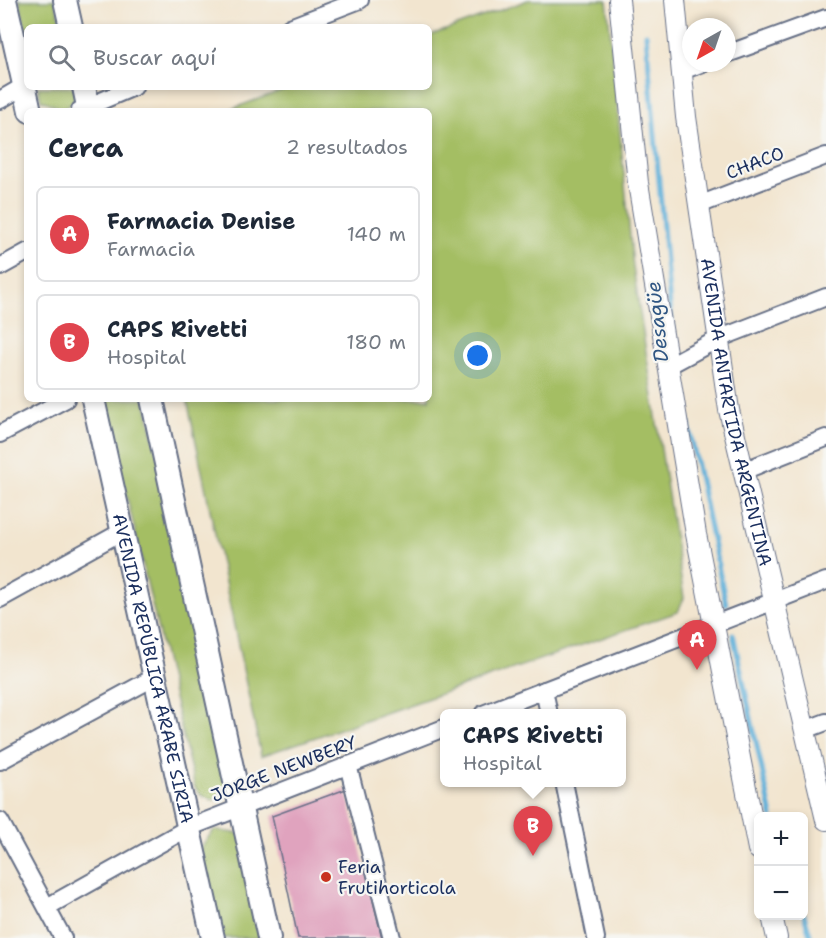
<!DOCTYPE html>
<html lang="es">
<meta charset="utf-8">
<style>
body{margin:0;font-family:"Shantell Sans",sans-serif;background:#f2f2f3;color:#1f2937}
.controls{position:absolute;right:18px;bottom:18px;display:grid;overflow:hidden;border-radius:9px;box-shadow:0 3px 9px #0003}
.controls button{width:54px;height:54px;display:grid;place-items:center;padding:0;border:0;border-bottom:2px solid #e0e1e3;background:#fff;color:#1f2937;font:30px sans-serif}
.compass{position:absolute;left:682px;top:18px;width:54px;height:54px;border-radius:50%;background:#fff;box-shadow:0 3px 9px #0003;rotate:220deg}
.you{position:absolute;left:478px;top:356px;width:21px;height:21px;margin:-15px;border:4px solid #fff;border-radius:50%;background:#1a73e8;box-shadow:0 0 0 9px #1a73e833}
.badge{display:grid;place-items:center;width:39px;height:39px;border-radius:50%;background:#c8321e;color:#fff;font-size:20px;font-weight:700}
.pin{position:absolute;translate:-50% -50px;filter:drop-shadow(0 2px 3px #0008)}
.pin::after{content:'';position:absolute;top:32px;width:21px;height:18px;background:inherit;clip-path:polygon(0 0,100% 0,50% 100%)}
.popup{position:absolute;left:440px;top:709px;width:186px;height:78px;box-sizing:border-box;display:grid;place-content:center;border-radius:9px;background:#fff;filter:drop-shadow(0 2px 4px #0005);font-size:20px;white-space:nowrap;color:#747a83}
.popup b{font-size:22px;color:#1f2937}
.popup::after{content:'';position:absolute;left:50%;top:100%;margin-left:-12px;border:12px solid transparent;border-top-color:#fff}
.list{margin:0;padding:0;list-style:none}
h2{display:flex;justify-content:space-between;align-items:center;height:78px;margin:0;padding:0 24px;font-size:26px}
h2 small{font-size:20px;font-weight:400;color:#747a83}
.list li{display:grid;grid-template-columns:39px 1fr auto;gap:18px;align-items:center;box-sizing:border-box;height:96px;margin:0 12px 12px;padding:0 12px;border:2px solid #e0e1e3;border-radius:9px}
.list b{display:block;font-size:22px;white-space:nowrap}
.list p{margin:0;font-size:20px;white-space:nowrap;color:#747a83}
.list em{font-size:20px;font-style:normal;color:#747a83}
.icon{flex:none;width:33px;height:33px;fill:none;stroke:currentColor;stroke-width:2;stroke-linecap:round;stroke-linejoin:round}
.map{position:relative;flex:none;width:826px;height:938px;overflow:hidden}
.search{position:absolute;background:#fff;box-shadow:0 3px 9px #0003;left:24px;top:24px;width:408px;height:66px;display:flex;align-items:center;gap:15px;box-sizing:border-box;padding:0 21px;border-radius:9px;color:#747a83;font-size:22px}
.panel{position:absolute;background:#fff;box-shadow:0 3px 9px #0003;left:24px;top:108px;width:408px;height:294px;border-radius:9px}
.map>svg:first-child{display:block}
</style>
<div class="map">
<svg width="826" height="938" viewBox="0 0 826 938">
<rect width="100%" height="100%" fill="#f6f6f2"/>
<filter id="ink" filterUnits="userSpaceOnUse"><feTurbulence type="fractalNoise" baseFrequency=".0167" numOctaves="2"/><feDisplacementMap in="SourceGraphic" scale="12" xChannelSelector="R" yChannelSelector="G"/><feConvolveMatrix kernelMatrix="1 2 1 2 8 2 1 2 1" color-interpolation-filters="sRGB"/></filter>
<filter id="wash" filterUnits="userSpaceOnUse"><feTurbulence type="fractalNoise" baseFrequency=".008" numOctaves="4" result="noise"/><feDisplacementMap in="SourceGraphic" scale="24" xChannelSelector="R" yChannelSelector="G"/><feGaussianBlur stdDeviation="1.35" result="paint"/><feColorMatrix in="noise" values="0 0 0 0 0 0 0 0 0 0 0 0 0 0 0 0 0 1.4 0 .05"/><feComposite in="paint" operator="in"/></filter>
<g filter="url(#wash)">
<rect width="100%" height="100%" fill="#f2e5cf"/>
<!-- green -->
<g fill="#a4be64" stroke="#607661" stroke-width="1.5">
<path d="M19,0H55L62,27H27V36Z"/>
<path d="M528,0H607L633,267L684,598L678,612L261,756L187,399H429V111H226L291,87H429V36Z"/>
<path d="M38,87H77L79,93L73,103L63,109L41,100Z"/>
<path d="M104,399H145L231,781L226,794L213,800L202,796L195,788Z"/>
<path d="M214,830L242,834L264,938H221L200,848Z"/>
</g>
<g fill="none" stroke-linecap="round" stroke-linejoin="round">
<!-- stream -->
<g stroke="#5eb0d9" stroke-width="5">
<path d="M646,34L673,340"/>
<path d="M683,399L726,604"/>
<path d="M733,634L772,816"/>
<path d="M804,915L811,938"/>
</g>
</g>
<g id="blocks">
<!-- building -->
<path fill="#e0a3be" d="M346,789L382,938H298L272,816Z"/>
</g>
</g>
<g filter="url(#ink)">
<use href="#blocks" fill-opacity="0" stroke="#666f86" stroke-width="1.5"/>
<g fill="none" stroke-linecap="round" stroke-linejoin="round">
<!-- minor casing -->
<g stroke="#666f86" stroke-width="20">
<g id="minor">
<path d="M290,27L360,0"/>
<path d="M727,54L826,18"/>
<path d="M682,71L703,63"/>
<path d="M0,100L24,86"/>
<path d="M80,110L134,87"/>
<path d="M699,205L826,156"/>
<path d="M0,267L27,252"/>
<path d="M668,366L718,339L826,297"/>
<path d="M0,434L66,399"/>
<path d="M743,471L826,438"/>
<path d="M0,599L123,531"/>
<path d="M544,690L549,714"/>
<path d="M483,714L826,581"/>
<path d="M805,730L826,722"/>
<path d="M0,761L155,677"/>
<path d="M348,765L392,938"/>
<path d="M564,782L596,938"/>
<path d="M0,821L63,938"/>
<path d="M47,907L188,828L444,728"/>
</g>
</g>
<!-- tertiary casing -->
<g stroke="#666f86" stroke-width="22">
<g id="tertiary">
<path d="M619,0L638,183L696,534L758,849"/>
<path id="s1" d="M675,0L686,117L729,410L826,820"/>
<path d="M772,916L777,938"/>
</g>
</g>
<!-- secondary casing -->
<g stroke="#666f86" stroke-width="26">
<g id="secondary">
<path d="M5,0L30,111"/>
<path d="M65,0L71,27"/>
<path d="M84,87L89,111"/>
<path id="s2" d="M93,399L213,938"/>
<path d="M152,399L269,938"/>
</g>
</g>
<!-- minor -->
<use href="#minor" stroke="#fff" stroke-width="16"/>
<!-- tertiary -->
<use href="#tertiary" stroke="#fff" stroke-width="20"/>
<!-- secondary -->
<use href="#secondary" stroke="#fff" stroke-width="22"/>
</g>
</g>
<!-- markers -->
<circle fill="#c8321e" stroke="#f6f6f2" stroke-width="2" cx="326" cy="877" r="6"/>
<g text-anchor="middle" stroke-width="4.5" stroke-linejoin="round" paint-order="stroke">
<!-- street labels -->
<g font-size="18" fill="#1b2f5e" stroke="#f6f6f2">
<text transform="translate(755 163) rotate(-21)" y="6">CHACO</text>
<text dy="6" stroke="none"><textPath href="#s1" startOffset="417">AVENIDA ANTARTIDA ARGENTINA</textPath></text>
<text dy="6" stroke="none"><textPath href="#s2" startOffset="276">AVENIDA REPÚBLICA ÁRABE SIRIA</textPath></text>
<text transform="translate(284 769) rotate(-21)" y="6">JORGE NEWBERY</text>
</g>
<!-- poi labels -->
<g font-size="18" fill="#1b2f5e" stroke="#f6f6f2" text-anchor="start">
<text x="338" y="873">Feria<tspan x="338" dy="21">Frutihorticola</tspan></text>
</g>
<!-- water labels -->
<g font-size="20" font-style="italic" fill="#2f5683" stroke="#f6f6f2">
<text transform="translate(657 322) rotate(-96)" y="7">Desagüe</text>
</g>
</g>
</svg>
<div class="controls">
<button>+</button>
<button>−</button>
</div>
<svg class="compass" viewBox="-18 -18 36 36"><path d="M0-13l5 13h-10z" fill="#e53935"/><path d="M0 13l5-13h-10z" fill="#747a83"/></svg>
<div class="you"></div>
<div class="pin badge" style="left:697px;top:670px;background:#e0444e">A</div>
<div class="pin badge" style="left:533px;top:856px;background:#e0444e">B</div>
<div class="popup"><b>CAPS Rivetti</b>Hospital</div>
<div class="search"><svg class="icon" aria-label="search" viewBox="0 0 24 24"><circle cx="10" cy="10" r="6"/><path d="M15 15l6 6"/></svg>Buscar aquí</div>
<section class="panel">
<h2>Cerca<small>2 resultados</small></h2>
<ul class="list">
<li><span class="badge" style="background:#e0444e">A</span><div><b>Farmacia Denise</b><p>Farmacia</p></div><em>140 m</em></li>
<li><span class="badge" style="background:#e0444e">B</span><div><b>CAPS Rivetti</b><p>Hospital</p></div><em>180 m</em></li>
</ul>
</section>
</div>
